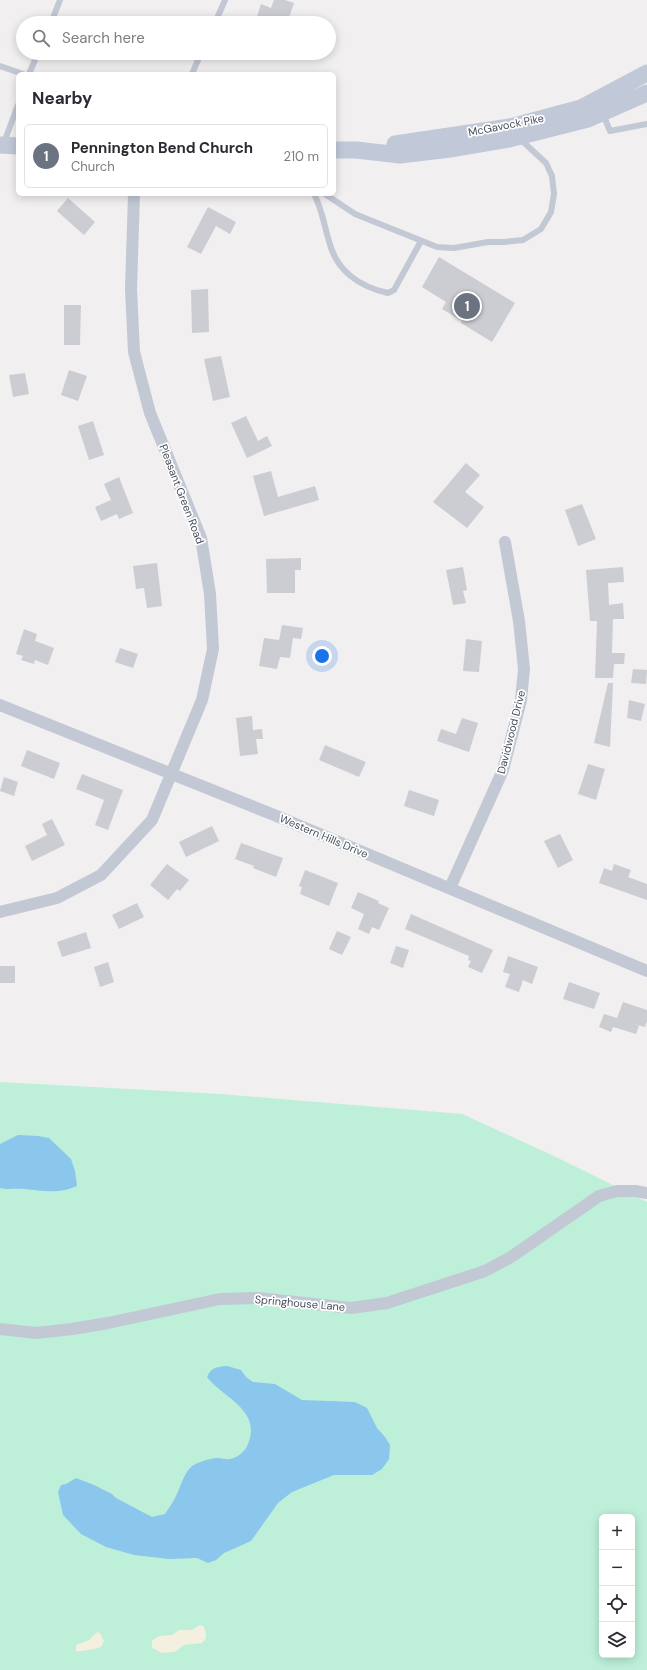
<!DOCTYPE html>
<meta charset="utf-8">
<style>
body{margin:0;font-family:"DM Sans",sans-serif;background:#f2f2f3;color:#2b2b33}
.controls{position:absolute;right:12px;bottom:12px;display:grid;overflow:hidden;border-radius:6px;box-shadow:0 2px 10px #0003}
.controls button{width:36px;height:36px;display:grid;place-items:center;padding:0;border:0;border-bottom:1px solid #e1e1e2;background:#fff;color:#2b2b33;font:20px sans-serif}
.you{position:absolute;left:322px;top:656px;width:14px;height:14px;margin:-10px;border:3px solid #fff;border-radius:50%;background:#1a73e8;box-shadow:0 0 0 6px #1a73e833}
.badge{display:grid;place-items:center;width:26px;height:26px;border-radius:50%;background:#7c3aed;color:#fff;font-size:13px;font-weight:700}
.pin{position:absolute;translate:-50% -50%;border:2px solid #fff;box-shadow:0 1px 4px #0006}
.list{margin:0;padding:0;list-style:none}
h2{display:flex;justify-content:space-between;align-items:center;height:52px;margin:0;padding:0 16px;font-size:17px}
h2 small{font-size:13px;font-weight:400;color:#7c7c81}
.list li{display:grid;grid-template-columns:26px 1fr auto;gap:12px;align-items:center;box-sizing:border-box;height:64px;margin:0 8px 8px;padding:0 8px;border:1px solid #e1e1e2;border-radius:6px}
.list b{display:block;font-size:15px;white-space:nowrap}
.list p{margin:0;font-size:13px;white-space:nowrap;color:#7c7c81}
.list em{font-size:13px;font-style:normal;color:#7c7c81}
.icon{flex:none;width:22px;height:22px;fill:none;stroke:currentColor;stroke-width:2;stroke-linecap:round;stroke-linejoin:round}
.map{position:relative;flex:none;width:647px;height:1670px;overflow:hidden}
.search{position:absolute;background:#fff;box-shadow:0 2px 10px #0003;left:16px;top:16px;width:320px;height:44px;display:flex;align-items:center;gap:10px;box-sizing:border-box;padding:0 14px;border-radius:22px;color:#7c7c81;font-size:15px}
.panel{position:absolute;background:#fff;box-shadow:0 2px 10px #0003;left:16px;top:72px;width:320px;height:124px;border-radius:6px}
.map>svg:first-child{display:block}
</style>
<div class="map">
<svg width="647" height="1670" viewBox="0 0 647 1670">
<rect width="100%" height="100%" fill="#f1efef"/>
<!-- green -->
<path fill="#bdefd9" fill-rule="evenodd" d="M0,1082L220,1094L462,1114L556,1157L647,1202V1670H0ZM602,1517H632V1655H602Z"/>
<!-- sand -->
<g fill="#f3f0e0">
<path d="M200,1625L204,1627C206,1633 208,1638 202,1643L184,1645L175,1652L162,1653L152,1648V1641C159,1634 164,1636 172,1635L179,1630H192Z"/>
<path d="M97,1632L100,1633L104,1641L101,1647C95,1649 81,1652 76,1651V1645L89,1640Z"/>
</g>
<!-- water -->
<g fill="#8bc7ec">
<path d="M18,1135L38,1136L49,1138L71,1159L75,1171L77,1186C60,1194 42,1191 25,1189C17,1188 8,1190 0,1188V1144Z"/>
<path d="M227,1366L241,1370L246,1377L253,1382L275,1384L302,1400L355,1402L367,1408L377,1428L385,1437L390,1445L389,1459L382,1469L372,1475H334L292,1492L278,1503L251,1541L224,1553L216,1560L208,1563L197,1558L169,1559L134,1555L106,1547L81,1534L63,1515L58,1492L61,1485L66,1484L76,1478L94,1485L112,1494L116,1498L152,1517L165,1514C168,1509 172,1504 175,1498C180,1489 183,1474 192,1466C199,1462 210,1458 218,1458C222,1458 226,1460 230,1459C237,1458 246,1451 248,1444C262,1410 223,1398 207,1377C211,1367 217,1367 227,1366Z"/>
</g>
<!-- building -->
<g fill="#cccdd3">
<path d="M274,0H285L294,3L287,23H255L261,4L271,8Z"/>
<path d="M68,198L95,222L84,235L57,211Z"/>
<path d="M208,207L236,222L230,234L216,226L201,254L187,247Z"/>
<path d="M439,257L515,303L492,342L461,323L462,321L442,309L446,302L422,287Z"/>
<path d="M208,289L209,332L192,333L191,290Z"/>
<path d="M64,305H81L80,345H64Z"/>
<path d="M221,356L230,397L213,401L204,359Z"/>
<path d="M69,370L87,376L78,401L61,395Z"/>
<path d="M25,373L29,394L13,397L9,375Z"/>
<path d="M246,416L258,441L267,436L272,446L247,458L231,423Z"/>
<path d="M93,421L104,455L89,460L78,426Z"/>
<path d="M466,463L480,475L465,492L484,507L467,528L433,502Z"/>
<path d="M271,471L278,497L315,486L319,500L264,516L253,476Z"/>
<path d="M119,477L133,513L119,519L117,514L101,521L95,507L111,500L104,484Z"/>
<path d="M582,504L596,539L578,546L565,510Z"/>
<path d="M301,558V570H295V593H267L266,559Z"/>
<path d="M157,563L162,606L147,608L144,588L136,589L133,566Z"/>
<path d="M463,567L467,590L463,591L466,603L453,605L446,570Z"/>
<path d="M623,567L624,582L608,583L609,605L623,603L624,619H613L612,653H625L624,664H614L613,678H595L597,621H590L586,570Z"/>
<path d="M282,625L303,628L301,639L293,638L290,658L280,657L277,669L259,666L264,638L279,640Z"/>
<path d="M24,629L37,634L35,641L54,648L48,665L35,660L34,664L21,660L23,656L16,654Z"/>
<path d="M466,639L482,641L479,672L463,671Z"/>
<path d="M120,648L138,654L133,668L115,662Z"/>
<path d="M633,669L647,670L646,684L631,683Z"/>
<path d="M608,683H613L610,747L594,743Z"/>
<path d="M629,700L645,704L641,721L627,718Z"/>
<path d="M252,716L253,730L262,729L263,739H256L258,754L240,756L236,718Z"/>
<path d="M462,718L478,723L469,752L437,741L441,729L456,734Z"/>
<path d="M325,745L366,762L359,777L319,760Z"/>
<path d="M27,750L60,763L54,779L21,766Z"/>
<path d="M588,764L605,769L596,800L578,794Z"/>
<path d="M82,774L123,790L108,830L95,825L104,800L76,789Z"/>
<path d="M4,777L18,782L14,796L0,791Z"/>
<path d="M409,790L439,800L434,816L404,806Z"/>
<path d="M52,819L65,845L32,861L25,846L47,835L42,824Z"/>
<path d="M212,826L219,841L186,857L179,842Z"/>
<path d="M560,834L573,860L558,868L544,841Z"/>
<path d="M241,843L283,858L276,877L253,868L254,866L235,859Z"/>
<path d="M167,864L189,880L180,891L177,889L168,900L150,885Z"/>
<path d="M614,864L631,870L628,877L647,884V900L599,883L604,868L612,871Z"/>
<path d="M305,870L338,883L329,906L300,894L302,887L299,886Z"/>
<path d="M358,892L379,901L378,903L389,908L379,930L372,927L369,934L358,929L364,914L351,908Z"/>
<path d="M137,903L144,917L119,929L112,915Z"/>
<path d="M411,914L493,950L482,973L468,967L471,961L468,960L469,956L405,929Z"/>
<path d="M337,931L351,937L342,955L329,949Z"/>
<path d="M86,932L91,948L62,957L57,942Z"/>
<path d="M396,946L409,950L403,968L390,963Z"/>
<path d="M508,956L538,967L532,984L523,980L519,992L505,987L510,974L503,972Z"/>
<path d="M108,962L114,982L100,987L94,967Z"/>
<rect x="0" y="966" width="15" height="17"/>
<path d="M569,982L600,993L594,1009L563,999Z"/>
<path d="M623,1002L647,1010V1021L645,1027L634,1024L639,1026L636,1034L613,1027L611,1032L599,1027L604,1014L617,1018Z"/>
</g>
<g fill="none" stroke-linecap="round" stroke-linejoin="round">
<!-- service -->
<g stroke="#c2c8d4" stroke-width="6">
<path d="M51,23L60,0"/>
<path d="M215,23L225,0"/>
<path d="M0,66L23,74"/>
<path d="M29,74L38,53"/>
<path d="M192,74L201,53"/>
<path d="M603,114L610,131L647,124"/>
<path d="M3,145L18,105"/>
<path d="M314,194C322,209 324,225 329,241C336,271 360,287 388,293L394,290L421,241"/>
<path d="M325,194L355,214L437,247L454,248L488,242H504L523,240L541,229L551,212L554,194L552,176L546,163L520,139"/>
</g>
<!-- minor -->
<g stroke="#c2c8d4" stroke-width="12">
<path d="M0,705L279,817L647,971"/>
<path d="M450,888L503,770L521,700L524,669L519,621L505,542"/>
<path d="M0,912L57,898L101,875L152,820L202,700L213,649L210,594L201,538L150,413L134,352L131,289L134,194"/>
<path d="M0,1329L36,1333L72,1329L108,1323L220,1299L258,1298L351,1308L387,1303L485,1271L511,1257L599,1196L617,1191H635L647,1193"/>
</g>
<!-- secondary -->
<g stroke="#c1c8d8" stroke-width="17">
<path d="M395,144L510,127L581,108L647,73"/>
<path d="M0,145L18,146"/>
<path d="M334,150H356L400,155L450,149L509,139L588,119L647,93"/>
</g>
</g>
<g text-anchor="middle" stroke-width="3.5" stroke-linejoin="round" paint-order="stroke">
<!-- street labels -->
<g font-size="11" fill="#474f5c" stroke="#fff">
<text transform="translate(506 125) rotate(-11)" y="4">McGavock Pike</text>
<text transform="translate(182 494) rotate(69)" y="4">Pleasant Green Road</text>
<text transform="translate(511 732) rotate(-76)" y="4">Davidwood Drive</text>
<text transform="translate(324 836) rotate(23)" y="4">Western Hills Drive</text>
<text transform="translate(300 1303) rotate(5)" y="4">Springhouse Lane</text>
</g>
</g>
</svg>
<div class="controls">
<button>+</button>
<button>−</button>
<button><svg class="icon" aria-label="locate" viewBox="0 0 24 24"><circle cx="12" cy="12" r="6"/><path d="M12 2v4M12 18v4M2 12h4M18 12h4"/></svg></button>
<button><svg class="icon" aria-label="layers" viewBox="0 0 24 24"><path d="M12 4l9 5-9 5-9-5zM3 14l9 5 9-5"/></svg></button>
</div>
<div class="you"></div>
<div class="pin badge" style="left:467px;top:306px;background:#6b7280">1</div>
<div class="search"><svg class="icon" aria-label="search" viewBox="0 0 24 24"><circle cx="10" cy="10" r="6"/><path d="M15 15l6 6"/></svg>Search here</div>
<section class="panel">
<h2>Nearby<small></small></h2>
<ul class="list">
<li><span class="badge" style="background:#6b7280">1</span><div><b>Pennington Bend Church</b><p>Church</p></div><em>210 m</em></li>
</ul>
</section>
</div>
